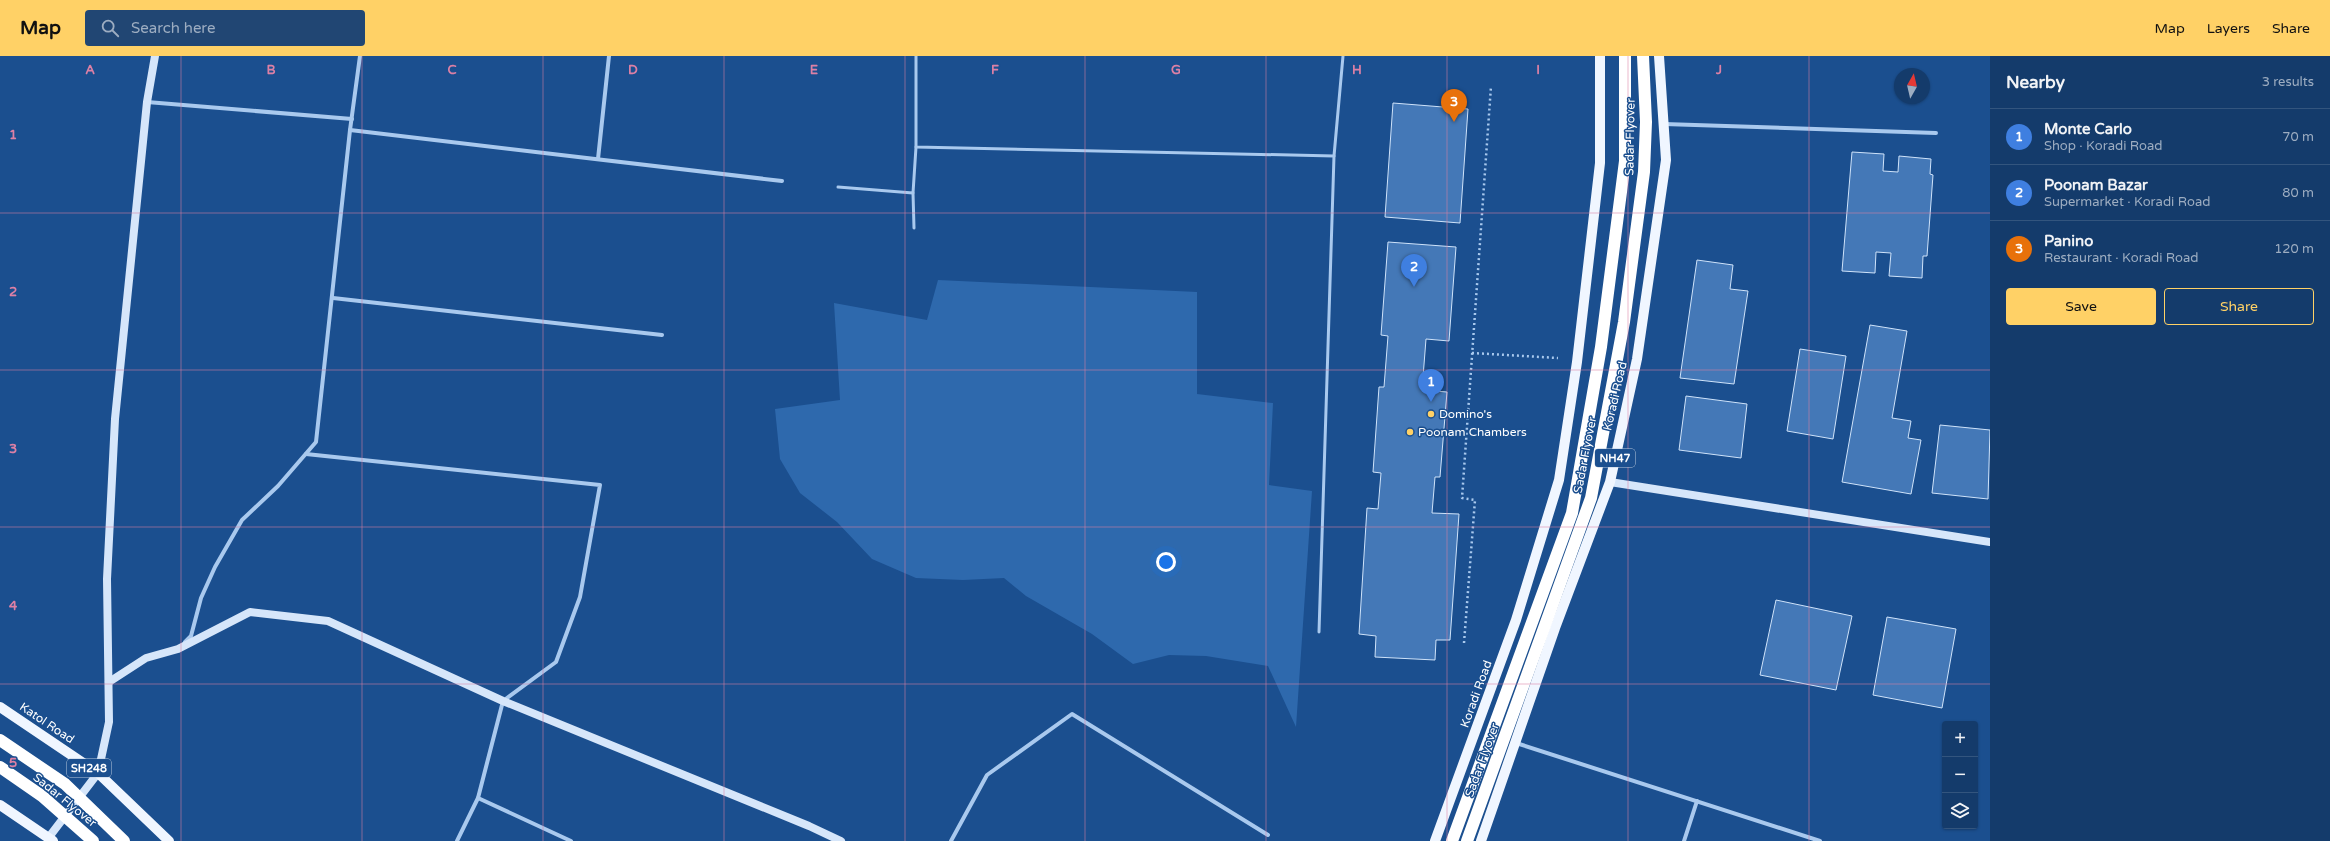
<!DOCTYPE html>
<meta charset="utf-8">
<style>
body{margin:0;font-family:"Varela Round",sans-serif;background:#214673;color:#f1f3f6}
.controls{position:absolute;right:12px;bottom:12px;display:grid;overflow:hidden;border-radius:4px;box-shadow:0 1px 3px #0004}
.controls button{width:36px;height:36px;display:grid;place-items:center;padding:0;border:0;border-bottom:1px solid #33557e;background:#143b6b;color:#f1f3f6;font:20px sans-serif}
.compass{position:absolute;left:1894px;top:12px;width:36px;height:36px;border-radius:50%;background:#143b6b;box-shadow:0 1px 3px #0004;rotate:8deg}
.you{position:absolute;left:1166px;top:506px;width:14px;height:14px;margin:-10px;border:3px solid #fff;border-radius:50%;background:#1a73e8;box-shadow:0 0 0 6px #1a73e833}
.badge{display:grid;place-items:center;width:26px;height:26px;border-radius:50%;background:#ffd166;color:#fff;font-size:13px;font-weight:700}
.pin{position:absolute;translate:-50% -33px;filter:drop-shadow(0 1px 2px #0008)}
.pin::after{content:'';position:absolute;top:21px;width:14px;height:12px;background:inherit;clip-path:polygon(0 0,100% 0,50% 100%)}
.list{margin:0;padding:0;list-style:none}
h2{display:flex;justify-content:space-between;align-items:center;height:52px;margin:0;padding:0 16px;font-size:17px}
h2 small{font-size:13px;font-weight:400;color:#9dadc1}
.list li{display:grid;grid-template-columns:26px 1fr auto;gap:12px;align-items:center;box-sizing:border-box;height:56px;padding:0 16px;border-top:1px solid #33557e}
.list b{display:block;font-size:15px;white-space:nowrap}
.list p{margin:0;font-size:13px;white-space:nowrap;color:#9dadc1}
.list em{font-size:13px;font-style:normal;color:#9dadc1}
.actions{display:flex;gap:8px;padding:12px 16px}
.actions a{flex:1;padding:9px 0;border:1px solid #ffd166;border-radius:4px;text-align:center;font-size:14px;color:#ffd166}
.actions .main{background:#ffd166;color:#111}
.icon{flex:none;width:22px;height:22px;fill:none;stroke:currentColor;stroke-width:2;stroke-linecap:round;stroke-linejoin:round}
.map{position:relative;flex:none;width:1990px;height:785px;overflow:hidden}
header{display:flex;align-items:center;gap:24px;box-sizing:border-box;height:56px;padding:0 20px;background:#ffd166;color:#111}
header strong{font-size:19px}
nav{display:flex;gap:22px;margin-inline-start:auto;font-size:14px}
.search{width:280px;height:36px;background:#214673;display:flex;align-items:center;gap:10px;box-sizing:border-box;padding:0 14px;border-radius:4px;color:#9dadc1;font-size:15px}
main{display:flex}
aside{flex:1;background:#143b6b}
.map>svg:first-child{display:block}
</style>
<header>
<strong>Map</strong>
<div class="search"><svg class="icon" aria-label="search" viewBox="0 0 24 24"><circle cx="10" cy="10" r="6"/><path d="M15 15l6 6"/></svg>Search here</div>
<nav><a>Map</a><a>Layers</a><a>Share</a></nav>
</header>
<main>
<div class="map">
<svg width="1990" height="785" viewBox="0 0 1990 785">
<rect width="100%" height="100%" fill="#1b4f8f"/>
<!-- green -->
<path fill="#2e69ad" d="M938,224L1197,236V338L1273,347L1269,429L1312,435L1296,671L1268,610L1206,600L1169,599L1133,608L1092,578L1026,540L1004,522L963,524L916,522L872,503L837,466L800,437L780,403L775,353L840,344L834,247L927,264Z"/>
<!-- building -->
<g fill="#4478b7" stroke="#cfe3fa">
<path d="M1393,47L1468,53L1460,167L1385,161Z"/>
<path d="M1852,96L1884,98L1883,115L1898,116L1899,100L1931,103L1930,118L1933,119L1927,200H1923L1922,222L1889,220L1891,197L1876,196L1875,217L1842,215Z"/>
<path d="M1388,186L1456,191L1449,285L1426,283L1422,334L1447,336L1440,421H1435L1432,457L1459,458L1450,584H1436L1435,604L1375,601L1376,580L1359,578L1367,452L1378,453L1381,417L1373,416L1379,331H1384L1388,280L1381,279Z"/>
<path d="M1697,204L1733,209L1730,233L1748,235L1734,328L1680,322Z"/>
<path d="M1870,269L1907,275L1892,362L1911,365L1908,382L1921,384L1911,438L1842,426Z"/>
<path d="M1800,293L1846,300L1833,383L1787,375Z"/>
<path d="M1686,340L1747,348L1741,402L1679,394Z"/>
<path d="M1940,369L1990,374L1988,443L1932,437Z"/>
<path d="M1776,544L1852,560L1836,634L1760,619Z"/>
<path d="M1887,561L1956,573L1942,652L1873,639Z"/>
</g>
<g fill="none" stroke-linecap="round" stroke-linejoin="round">
<!-- path -->
<g stroke="#a9c9ee" stroke-width="2.5" stroke-dasharray="2 3" stroke-linecap="butt">
<path d="M1472,297L1558,302"/>
<path d="M1464,587L1475,444L1462,442L1491,30"/>
</g>
<!-- lane -->
<g stroke="#a9c9ee" stroke-width="3">
<path d="M916,0V91L1334,100L1319,576"/>
<path d="M1334,100L1343,0"/>
<path d="M838,131L913,137L916,91"/>
<path d="M913,137L914,172"/>
</g>
<!-- street -->
<g stroke="#a9c9ee" stroke-width="4">
<path d="M360,0L350,74L782,125"/>
<path d="M147,46L352,63"/>
<path d="M1664,68L1936,77"/>
<path d="M598,103L609,0"/>
<path d="M333,242L662,279"/>
<path d="M306,398L600,429L580,541L556,606L503,645L478,742L457,785"/>
<path d="M185,586L191,580L201,542L215,511L242,464L278,430L316,386L350,74"/>
<path d="M1516,687L1820,785"/>
<path d="M478,742L571,785"/>
<path d="M951,785L987,719L1072,658L1268,779"/>
<path d="M1684,785L1697,745"/>
</g>
<!-- secondary -->
<g stroke="#d6e6fa" stroke-width="8">
<path d="M1610,426L1990,486"/>
<path d="M109,626L146,602L178,593L250,556L328,565L503,645L809,770L841,785"/>
<path d="M49,781L98,717L109,666L107,523L115,363L147,46L155,0"/>
</g>
<!-- primary -->
<g stroke="#f0f6ff" stroke-width="10">
<path d="M0,651L98,717L169,785"/>
<path d="M0,749L53,785"/>
<path d="M1435,785L1516,564L1559,424L1577,306L1600,107V0"/>
<path d="M1481,785L1555,572L1610,426L1637,303L1666,104L1659,0"/>
</g>
<!-- highway -->
<g stroke="#fff" stroke-width="12">
<path d="M0,684L65,728L124,785"/>
<path d="M0,711L42,740L93,785"/>
<path d="M1452,785L1572,457L1601,291L1625,105V0"/>
<path d="M1467,785L1591,442L1624,266L1644,116L1646,66L1643,0"/>
</g>
</g>
<!-- grid -->
<path fill="none" stroke="#dd80a5" stroke-width="1" stroke-opacity="0.55" d="M181,0V785M362,0V785M543,0V785M724,0V785M905,0V785M1085,0V785M1266,0V785M1447,0V785M1628,0V785M1809,0V785M0,157H1990M0,314H1990M0,471H1990M0,628H1990"/>
<!-- markers -->
<g fill="#ffd166" stroke="#1b4f8f" stroke-width="1.5">
<circle cx="1431" cy="358" r="4"/>
<circle cx="1410" cy="376" r="4"/>
</g>
<g text-anchor="middle" stroke-width="3" stroke-linejoin="round" paint-order="stroke">
<!-- shield labels -->
<g fill="#1b4f8f" stroke="#bbcadd" stroke-width="1">
<rect x="1595" y="393" width="40" height="18" rx="3"/>
<rect x="67" y="703" width="44" height="18" rx="3"/>
</g>
<g font-size="11" font-weight="bold" fill="#fff">
<text x="1615" y="406">NH47</text>
<text x="89" y="716">SH248</text>
</g>
<!-- street labels -->
<g font-size="12" fill="#fff" stroke="#1b4f8f">
<text transform="translate(1630 81) rotate(-89)" y="4">Sadar Flyover</text>
<text transform="translate(1615 340) rotate(-77)" y="4">Koradi Road</text>
<text transform="translate(1585 399) rotate(-79)" y="4">Sadar Flyover</text>
<text transform="translate(1476 638) rotate(-70)" y="4">Koradi Road</text>
<text transform="translate(47 667) rotate(34)" y="4">Katol Road</text>
<text transform="translate(1482 704) rotate(-70)" y="4">Sadar Flyover</text>
<text transform="translate(65 744) rotate(39)" y="4">Sadar Flyover</text>
</g>
<!-- poi labels -->
<g font-size="12" fill="#fff" stroke="#1b4f8f" text-anchor="start">
<text x="1439" y="362">Domino's</text>
<text x="1418" y="380">Poonam Chambers</text>
</g>
</g>
<g font-size="13" text-anchor="middle" font-weight="bold" fill="#dd80a5" stroke="#1b4f8f" stroke-width="3" stroke-linejoin="round" paint-order="stroke">
<text x="90" y="18">A</text>
<text x="271" y="18">B</text>
<text x="452" y="18">C</text>
<text x="633" y="18">D</text>
<text x="814" y="18">E</text>
<text x="995" y="18">F</text>
<text x="1176" y="18">G</text>
<text x="1357" y="18">H</text>
<text x="1538" y="18">I</text>
<text x="1719" y="18">J</text>
<text x="13" y="83">1</text>
<text x="13" y="240">2</text>
<text x="13" y="397">3</text>
<text x="13" y="554">4</text>
<text x="13" y="711">5</text>
</g>
</svg>
<div class="controls">
<button>+</button>
<button>−</button>
<button><svg class="icon" aria-label="layers" viewBox="0 0 24 24"><path d="M12 4l9 5-9 5-9-5zM3 14l9 5 9-5"/></svg></button>
</div>
<svg class="compass" viewBox="-18 -18 36 36"><path d="M0-13l5 13h-10z" fill="#e53935"/><path d="M0 13l5-13h-10z" fill="#9dadc1"/></svg>
<div class="you"></div>
<div class="pin badge" style="left:1431px;top:346px;background:#3f7fe0">1</div>
<div class="pin badge" style="left:1414px;top:231px;background:#3f7fe0">2</div>
<div class="pin badge" style="left:1454px;top:66px;background:#e8710a">3</div>
</div>
<aside>
<h2>Nearby<small>3 results</small></h2>
<ul class="list">
<li><span class="badge" style="background:#3f7fe0">1</span><div><b>Monte Carlo</b><p>Shop · Koradi Road</p></div><em>70 m</em></li>
<li><span class="badge" style="background:#3f7fe0">2</span><div><b>Poonam Bazar</b><p>Supermarket · Koradi Road</p></div><em>80 m</em></li>
<li><span class="badge" style="background:#e8710a">3</span><div><b>Panino</b><p>Restaurant · Koradi Road</p></div><em>120 m</em></li>
</ul>
<div class="actions"><a class="main">Save</a><a>Share</a></div>
</aside>
</main>
